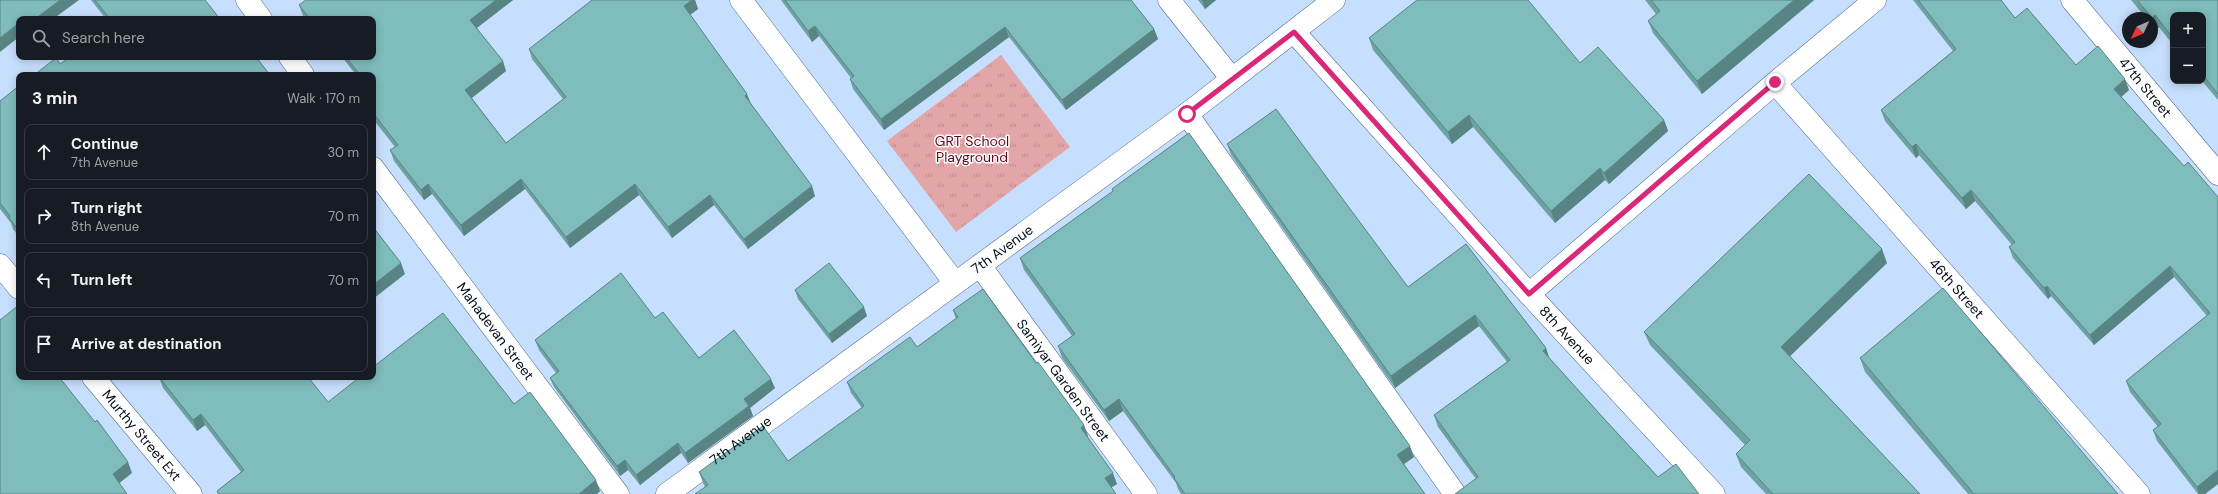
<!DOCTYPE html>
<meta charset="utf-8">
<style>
body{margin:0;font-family:"DM Sans",sans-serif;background:#242831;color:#f1f3f6}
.controls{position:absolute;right:12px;top:12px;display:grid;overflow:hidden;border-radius:8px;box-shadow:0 2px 10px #0003}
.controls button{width:36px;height:36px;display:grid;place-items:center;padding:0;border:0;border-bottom:1px solid #363941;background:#171b24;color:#f1f3f6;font:20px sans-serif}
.compass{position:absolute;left:2122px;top:12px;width:36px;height:36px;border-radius:50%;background:#171b24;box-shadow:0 2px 10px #0003;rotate:226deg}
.stop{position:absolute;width:12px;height:12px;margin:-9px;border:3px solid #db2777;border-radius:50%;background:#fff}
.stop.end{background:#db2777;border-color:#fff;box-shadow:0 1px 4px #0008}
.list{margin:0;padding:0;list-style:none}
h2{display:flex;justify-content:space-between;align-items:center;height:52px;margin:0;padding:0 16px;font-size:17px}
h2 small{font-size:13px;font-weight:400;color:#9ea1a6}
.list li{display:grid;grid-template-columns:26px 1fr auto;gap:12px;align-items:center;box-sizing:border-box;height:56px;margin:0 8px 8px;padding:0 8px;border:1px solid #363941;border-radius:8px}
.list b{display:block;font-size:15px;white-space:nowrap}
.list p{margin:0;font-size:13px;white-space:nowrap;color:#9ea1a6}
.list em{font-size:13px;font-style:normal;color:#9ea1a6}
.icon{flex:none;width:22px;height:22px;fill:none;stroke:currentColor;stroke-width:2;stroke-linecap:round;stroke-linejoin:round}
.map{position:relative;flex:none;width:2218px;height:494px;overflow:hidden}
.search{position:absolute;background:#171b24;box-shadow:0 2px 10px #0003;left:16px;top:16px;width:360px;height:44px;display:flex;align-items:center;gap:10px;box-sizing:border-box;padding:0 14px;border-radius:8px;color:#9ea1a6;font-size:15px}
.panel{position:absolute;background:#171b24;box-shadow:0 2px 10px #0003;left:16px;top:72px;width:360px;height:308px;border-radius:8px}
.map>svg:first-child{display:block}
</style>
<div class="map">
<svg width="2218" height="494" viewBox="0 0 2218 494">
<defs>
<pattern id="grass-tufts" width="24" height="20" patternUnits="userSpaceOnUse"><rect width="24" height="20" fill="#e2a5a8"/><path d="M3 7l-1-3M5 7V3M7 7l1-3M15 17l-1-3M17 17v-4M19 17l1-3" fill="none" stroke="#c08d90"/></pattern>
</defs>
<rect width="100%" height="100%" fill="#c7dffe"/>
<!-- grass -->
<path fill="url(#grass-tufts)" d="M1001,55L1070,147L956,232L887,141Z"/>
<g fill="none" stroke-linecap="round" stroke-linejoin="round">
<!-- minor casing -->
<g stroke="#506a8d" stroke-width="23">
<g id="minor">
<path d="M247,0L261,19"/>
<path d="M741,0L955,283"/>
<path d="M1169,0L1232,79"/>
<path id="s1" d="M2072,0L2218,174"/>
<path id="s2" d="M1294,32L1529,294L1714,494"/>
<path d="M290,57L303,75"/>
<path id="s3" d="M1775,83L2139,494"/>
<path d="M1187,114L1455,494"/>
<path id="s4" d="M373,168L618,494"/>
<path d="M0,265L19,288"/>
<path id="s5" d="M981,267L1146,494"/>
<path d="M1529,294L1775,83L1875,0"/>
<path id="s6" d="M93,377L191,494"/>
</g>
</g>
<!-- major casing -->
<g stroke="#506a8d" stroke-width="23">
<g id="major">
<path id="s7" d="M667,494L1187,114L1334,0"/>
</g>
</g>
<!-- minor -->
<use href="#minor" stroke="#fff" stroke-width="22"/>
<!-- major -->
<use href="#major" stroke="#fff" stroke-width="22"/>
</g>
<!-- wall -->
<g fill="#6da2a2">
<path d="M91,0H205L220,19H106Z"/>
<path d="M306,0H513L477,28L506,71L472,98L506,143L563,99L532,59L529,49L592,0H695L698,9L690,15L751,104L815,196L748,249L714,205L672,238L639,195L570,248L525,189L464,236L432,194L424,200L394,161L390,150L395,147L373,119V75H356L342,57H373V19H305L303,16L299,5Z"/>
<path d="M781,0H1131L1154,29L1158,39L1066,110L1009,37L884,130L853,89L850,79L851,78L819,36L812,42Z"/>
<path d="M1198,0H1216L1205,9Z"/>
<path d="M1645,0H1814L1702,94L1653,33L1648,21L1656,14Z"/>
<path d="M1913,0H2001L2015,18L2076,65L2129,90L2121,97L2184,166L2218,197V484L2205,494H2198L2157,441L2153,430L2158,427L2130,392L2126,381L2207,316L2174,277L2094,345L2051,296L2048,299L2013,258L2009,247L2012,245L1975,201L1966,209L1919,155L1916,158L1885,121L1881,110L1953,51Z"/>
<path d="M2131,0H2218V100L2202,81H2203V15H2173V45L2159,27L2156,30L2152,25V18H2146Z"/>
<path d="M1369,38L1580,63L1664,120L1668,131L1609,184L1605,180L1555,223L1473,127L1452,144L1373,50Z"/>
<path d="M19,86V237L13,229L11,223L0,209V101Z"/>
<path d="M1227,144L1408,287L1466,244L1546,348L1549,358L1607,422L1658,477L1476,479L1438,427L1434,415L1507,362L1479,326L1395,388L1231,155Z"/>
<path d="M1112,189L1414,457L1404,464L1425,494H1181L1178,489L1176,483L1123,411L1109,421L1062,358L1058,346L1072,336L1024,270L1020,258L1113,192Z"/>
<path d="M1887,263L1790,356L1920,494H1766L1741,467L1736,454L1745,445L1650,345L1644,332Z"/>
<path d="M795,290L867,316L832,343L798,299Z"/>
<path d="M953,310L1088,436L1087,437L1117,484L1111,487H705L703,483L699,472L788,461L862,408L851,393L847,382L917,347L956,319Z"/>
<path d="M655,318L699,358L775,388L750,408L753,416L688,463L681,453L640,485L628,470L620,476L554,387L550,378L556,373L539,350L535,340Z"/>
<path d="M1860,358L2118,494H1968L1865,372Z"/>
<path d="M159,377L328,402L514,404L600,491L597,494H218L217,491L241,472L205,425L197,431L163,388Z"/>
</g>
<!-- shaded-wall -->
<g fill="#598484">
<path d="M60,0H79L53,19H35Z"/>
<path d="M496,0H513L474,30L470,20Z"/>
<path d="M692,0H695L698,9L687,17L684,6Z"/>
<path d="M1202,0H1216L1205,9Z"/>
<path d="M1794,0H1814L1702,94L1697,81Z"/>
<path d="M2155,15L2159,27L2156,30L2152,18Z"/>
<path d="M19,23V37L0,52V38Z"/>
<path d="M815,26L819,36L812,42L808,31Z"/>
<path d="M1005,27L1009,37L884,130L881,119Z"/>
<path d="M1154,29L1158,39L1066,110L1062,100Z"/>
<path d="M503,61L506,71L469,100L465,90Z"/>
<path d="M2125,79L2129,90L2118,100L2114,89Z"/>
<path d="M747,94L751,104L745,96Z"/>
<path d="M1469,115L1473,127L1452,144L1448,132Z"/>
<path d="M1664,120L1668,131L1609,184L1604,173Z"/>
<path d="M1916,144L1919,155L1916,158L1912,147Z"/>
<path d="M1600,168L1605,180L1555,223L1551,211Z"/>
<path d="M521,179L525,189L464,236L461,225Z"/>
<path d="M428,184L432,194L424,200L421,190Z"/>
<path d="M635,184L639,195L570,248L566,237Z"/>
<path d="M812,186L815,196L748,249L744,239Z"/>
<path d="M1971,190L1975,201L1966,209L1962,198Z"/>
<path d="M710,195L714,205L672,238L668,227Z"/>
<path d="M1882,249L1887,263L1786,360L1781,347Z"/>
<path d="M401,263L405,274L373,299V285Z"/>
<path d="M2170,266L2174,277L2094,345L2090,335Z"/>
<path d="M2047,286L2051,296L2048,299L2044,288Z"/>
<path d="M864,307L867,316L832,343L829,334Z"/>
<path d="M1475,315L1479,326L1395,388L1391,376Z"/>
<path d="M1546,348L1550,360L1543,351Z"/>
<path d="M771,379L775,388L750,408L753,416L688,463L685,453L744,399Z"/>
<path d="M1119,399L1123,411L1109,421L1104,410Z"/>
<path d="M201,414L205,425L197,431L193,420Z"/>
<path d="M1084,425L1088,436L1085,438L1081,428Z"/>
<path d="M678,443L681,453L640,485L636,475Z"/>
<path d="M1410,446L1414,457L1401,466L1397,455Z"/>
<path d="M625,460L628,470L620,476L617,466Z"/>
<path d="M128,462L132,473L117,485L113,474Z"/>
<path d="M2218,470V484L2205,494H2199L2197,487Z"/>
<path d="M1113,473L1117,484L1109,489L1105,478Z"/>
<path d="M596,480L600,491L597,494H579Z"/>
</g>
<!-- building -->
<g fill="#7fbcbc" stroke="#598484">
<path d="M0,0H60L35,19H19V23L0,38Z"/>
<path d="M95,0H205L220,19H110Z"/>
<path d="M306,0H496L470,20L503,61L465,90L506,143L566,97L529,49L592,0H692L684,6L747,94L745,96L812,186L744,239L710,195L668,227L635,184L566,237L521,179L461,225L428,184L421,190L390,150L398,145L373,113V75H360L346,57H373V19H310L299,5Z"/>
<path d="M785,0H1131L1154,29L1062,100L1005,27L881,119L850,79L854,76L815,26L808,31Z"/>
<path d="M1417,0H1528L1580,63L1598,47L1664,120L1604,173L1600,168L1551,211L1469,115L1448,132L1369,38Z"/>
<path d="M1651,0H1794L1697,81L1648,21L1660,11Z"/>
<path d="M1918,0H2001L2015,18L2027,8L2076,65L2098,46L2125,79L2114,89L2184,166L2188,162L2218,197V470L2197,487L2153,430L2161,424L2126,381L2210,313L2170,266L2090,335L2047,286L2044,288L2009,247L2015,242L1971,190L1962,198L1916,144L1912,147L1881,110L1956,49Z"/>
<path d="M2137,0H2218V94L2203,75V15H2173V38L2155,15L2152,18Z"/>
<path d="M70,57H256L270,75H34L56,58L60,64Z"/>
<path d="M19,86V231L9,218L10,216L0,203V101Z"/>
<path d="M1276,109L1408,287L1466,244L1546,348L1543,351L1607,422L1658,477L1676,464L1699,494H1455L1478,477L1434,415L1510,360L1475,315L1391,376L1227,144Z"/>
<path d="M1189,133L1410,446L1397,455L1425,494H1185L1174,478L1175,477L1119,399L1104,410L1058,346L1075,334L1020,258L1113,191L1112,189Z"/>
<path d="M1809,174L1882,249L1781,347L1920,494H1773L1736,454L1750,440L1644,332Z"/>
<path d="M373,227L401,263L373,285Z"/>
<path d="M829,263L864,307L829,334L795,290Z"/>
<path d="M621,273L655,318L663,312L699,358L734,330L771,379L744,399L749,406L685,453L678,443L636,475L625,460L617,466L550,378L559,371L535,340Z"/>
<path d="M1943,288L2118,494H1974L1860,358Z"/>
<path d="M983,289L1036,363L1038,362L1084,425L1081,428L1113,473L1105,478L1116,494H695L708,485L699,472L763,426L788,461L864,406L847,382L910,337L917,347L958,317L953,310Z"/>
<path d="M19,305V377H59L95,422L97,420L128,462L113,474L127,494H0V320Z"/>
<path d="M443,313L514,404L530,392L596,480L579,494H219L217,491L244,470L201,414L193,420L159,377H308L328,402L360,377H373V367Z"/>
</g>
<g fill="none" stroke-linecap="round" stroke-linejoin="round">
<!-- route -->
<path stroke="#db2777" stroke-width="5" d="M1187,114L1294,32L1529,294L1775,82"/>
</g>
<g text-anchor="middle" stroke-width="3" stroke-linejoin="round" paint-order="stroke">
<!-- street labels -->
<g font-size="14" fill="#040c19" stroke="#fefefe">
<text dy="5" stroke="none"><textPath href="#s1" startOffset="114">47th Street</textPath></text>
<text dy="5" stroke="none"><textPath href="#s7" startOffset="415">7th Avenue</textPath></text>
<text dy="5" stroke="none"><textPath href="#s3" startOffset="274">46th Street</textPath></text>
<text dy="5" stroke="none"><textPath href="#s4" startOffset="204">Mahadevan Street</textPath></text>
<text dy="5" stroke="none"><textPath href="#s2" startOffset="408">8th Avenue</textPath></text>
<text dy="5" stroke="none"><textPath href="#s5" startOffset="140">Samiyar Garden Street</textPath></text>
<text dy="5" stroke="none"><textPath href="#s6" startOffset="76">Murthy Street Ext</textPath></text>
<text dy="5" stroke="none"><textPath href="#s7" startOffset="91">7th Avenue</textPath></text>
</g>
<!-- park labels -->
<g font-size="14" fill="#61081e" stroke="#fefefe">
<text x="972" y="146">GRT School<tspan x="972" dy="16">Playground</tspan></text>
</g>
</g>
</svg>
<div class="controls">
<button>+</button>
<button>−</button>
</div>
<svg class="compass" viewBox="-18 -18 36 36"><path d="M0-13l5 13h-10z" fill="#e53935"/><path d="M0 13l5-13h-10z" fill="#9ea1a6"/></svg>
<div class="stop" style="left:1187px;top:114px"></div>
<div class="stop end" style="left:1775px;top:82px"></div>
<div class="search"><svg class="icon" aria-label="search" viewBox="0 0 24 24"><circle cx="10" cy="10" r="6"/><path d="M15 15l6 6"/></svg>Search here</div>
<section class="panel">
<h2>3 min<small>Walk · 170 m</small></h2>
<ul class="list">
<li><svg class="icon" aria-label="ahead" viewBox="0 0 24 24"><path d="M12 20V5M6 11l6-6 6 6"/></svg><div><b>Continue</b><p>7th Avenue</p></div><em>30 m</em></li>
<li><svg class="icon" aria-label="right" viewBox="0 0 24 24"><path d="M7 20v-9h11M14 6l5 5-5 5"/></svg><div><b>Turn right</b><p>8th Avenue</p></div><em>70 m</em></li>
<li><svg class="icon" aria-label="left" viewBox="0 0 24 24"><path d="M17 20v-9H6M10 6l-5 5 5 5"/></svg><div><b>Turn left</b></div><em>70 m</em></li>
<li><svg class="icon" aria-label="arrive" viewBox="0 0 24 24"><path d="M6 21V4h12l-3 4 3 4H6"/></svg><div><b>Arrive at destination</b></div></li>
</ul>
</section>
</div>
